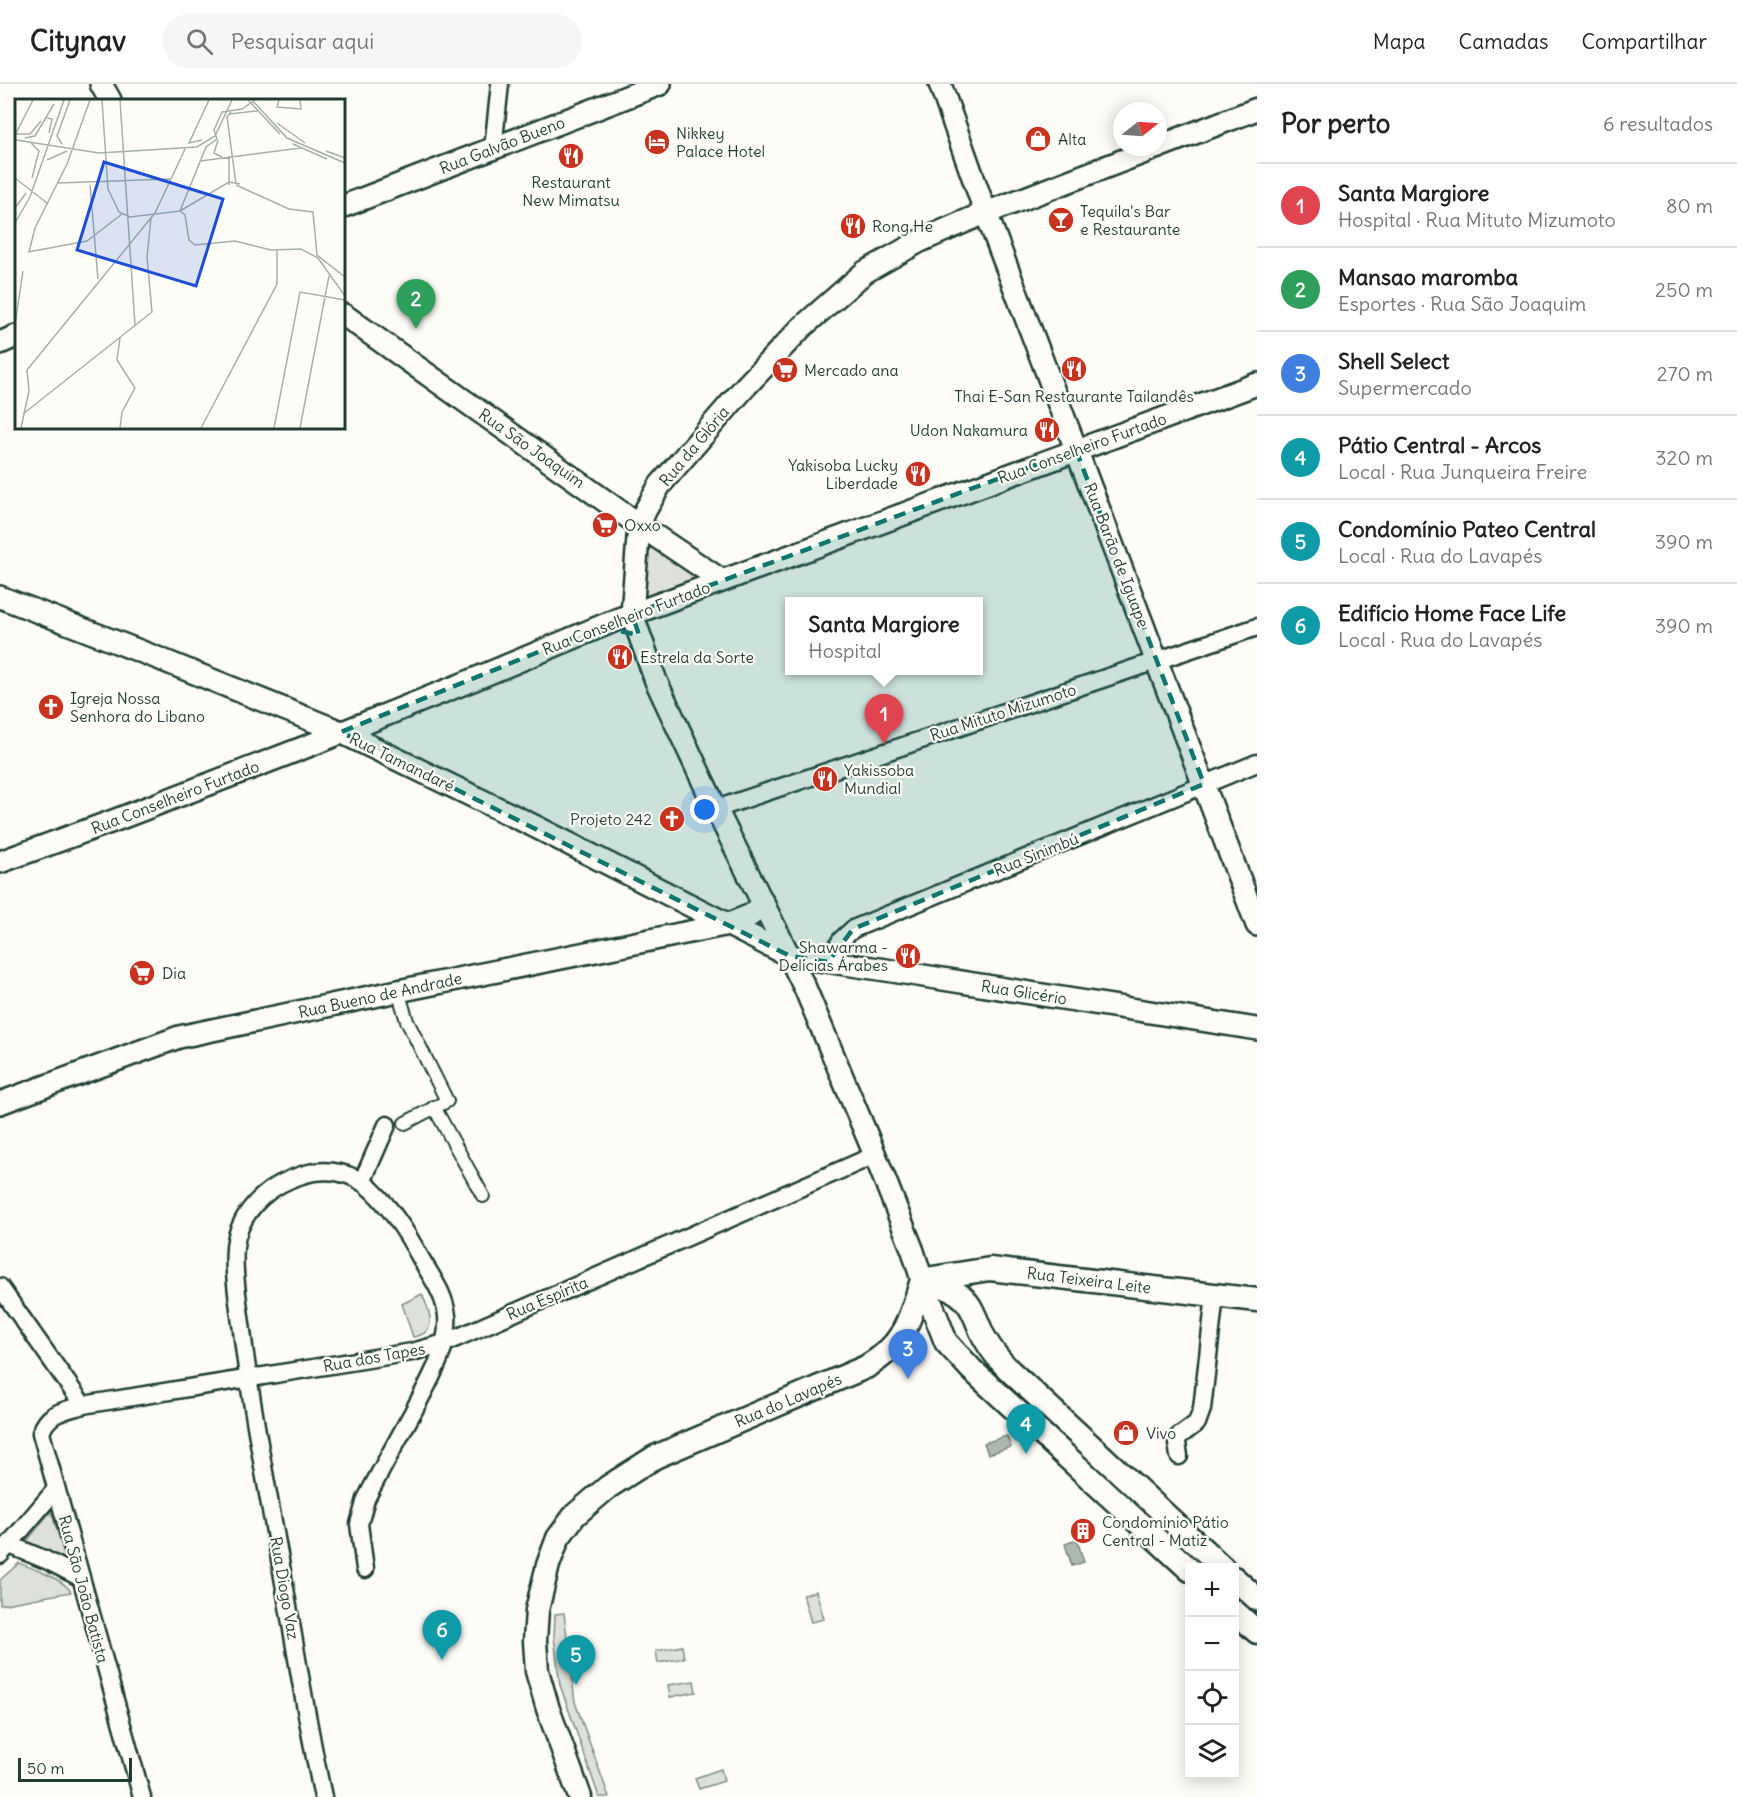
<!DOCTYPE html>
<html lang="pt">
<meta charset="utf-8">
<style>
body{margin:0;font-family:Delius,sans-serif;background:#f6f6f6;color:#222}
.controls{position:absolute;right:18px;bottom:18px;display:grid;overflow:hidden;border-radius:0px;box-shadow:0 3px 15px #0003}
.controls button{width:54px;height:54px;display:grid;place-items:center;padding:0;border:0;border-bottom:2px solid #e0e0e0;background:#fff;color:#222;font:30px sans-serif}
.compass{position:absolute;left:1113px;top:18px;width:54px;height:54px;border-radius:50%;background:#fff;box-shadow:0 3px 15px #0003;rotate:73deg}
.scale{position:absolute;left:18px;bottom:15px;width:114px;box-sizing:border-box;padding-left:6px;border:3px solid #1f3d34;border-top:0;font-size:16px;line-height:21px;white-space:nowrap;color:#1f3d34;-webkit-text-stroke:4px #fdfcf7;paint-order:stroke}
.you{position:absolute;left:705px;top:726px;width:21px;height:21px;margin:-15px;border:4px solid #fff;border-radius:50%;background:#1a73e8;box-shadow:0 0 0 9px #1a73e833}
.badge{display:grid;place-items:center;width:39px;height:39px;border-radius:50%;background:#2563eb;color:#fff;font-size:20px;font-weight:700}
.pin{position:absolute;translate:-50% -50px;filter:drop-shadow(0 2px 3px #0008)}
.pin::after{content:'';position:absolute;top:32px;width:21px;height:18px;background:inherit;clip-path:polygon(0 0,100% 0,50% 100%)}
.popup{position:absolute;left:785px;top:513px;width:198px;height:78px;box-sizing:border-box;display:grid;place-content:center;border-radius:0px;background:#fff;filter:drop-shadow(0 2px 4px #0005);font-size:20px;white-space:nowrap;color:#767676}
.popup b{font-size:22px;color:#222}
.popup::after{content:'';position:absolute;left:50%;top:100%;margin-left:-12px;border:12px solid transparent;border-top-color:#fff}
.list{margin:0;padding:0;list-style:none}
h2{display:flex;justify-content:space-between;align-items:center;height:78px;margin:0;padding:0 24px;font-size:26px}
h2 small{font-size:20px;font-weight:400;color:#767676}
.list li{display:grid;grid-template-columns:39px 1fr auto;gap:18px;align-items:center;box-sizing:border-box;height:84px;padding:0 24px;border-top:2px solid #e0e0e0}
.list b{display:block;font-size:22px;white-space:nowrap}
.list p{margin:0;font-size:20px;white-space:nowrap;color:#767676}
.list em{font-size:20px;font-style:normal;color:#767676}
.icon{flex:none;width:33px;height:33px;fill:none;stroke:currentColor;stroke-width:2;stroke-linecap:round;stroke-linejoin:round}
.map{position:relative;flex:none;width:1257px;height:1713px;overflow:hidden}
header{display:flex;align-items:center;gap:36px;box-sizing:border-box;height:84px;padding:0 30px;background:#fff;border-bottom:2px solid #e0e0e0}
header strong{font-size:28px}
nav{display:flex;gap:33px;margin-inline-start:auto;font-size:21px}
.search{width:420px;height:54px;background:#f6f6f6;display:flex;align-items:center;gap:15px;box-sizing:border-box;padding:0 21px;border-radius:33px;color:#767676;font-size:22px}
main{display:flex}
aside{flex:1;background:#fff}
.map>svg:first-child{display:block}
</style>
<header>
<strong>Citynav</strong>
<div class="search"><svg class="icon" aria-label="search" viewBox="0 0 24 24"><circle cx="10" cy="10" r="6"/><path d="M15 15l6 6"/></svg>Pesquisar aqui</div>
<nav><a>Mapa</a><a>Camadas</a><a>Compartilhar</a></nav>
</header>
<main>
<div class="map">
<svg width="1257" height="1713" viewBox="0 0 1257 1713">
<rect width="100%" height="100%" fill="#fdfcf7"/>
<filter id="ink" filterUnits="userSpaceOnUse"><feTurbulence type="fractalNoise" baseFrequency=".0167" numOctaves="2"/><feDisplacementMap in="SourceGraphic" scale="12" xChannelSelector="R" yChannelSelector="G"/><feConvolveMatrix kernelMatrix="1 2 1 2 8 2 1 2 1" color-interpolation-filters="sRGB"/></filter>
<g filter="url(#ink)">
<!-- green -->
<g fill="#dde0db" stroke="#7e8e88" stroke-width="1.5">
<path d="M644,448L713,494L637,522Z"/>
<path d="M422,1210C429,1226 440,1249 413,1253L402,1220Z"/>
<path d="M51,1427L66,1476L27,1457Z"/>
<path d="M19,1479C32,1484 66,1496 71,1508L0,1521V1496Z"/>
<path d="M816,1507L824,1535L811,1538L803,1511Z"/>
<path d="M564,1529L575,1618L609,1713H599L560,1601L554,1553L555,1530Z"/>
<path d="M682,1562L684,1574L658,1579L656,1567Z"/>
<path d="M694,1597L696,1608L670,1613L668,1601Z"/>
<path d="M721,1685L724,1697L699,1705L695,1694Z"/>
</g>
<!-- water -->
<g fill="#aeb8b1" stroke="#75877f" stroke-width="1.5">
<path d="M1007,1352L1011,1363L988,1370L984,1359Z"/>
<path d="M1077,1456L1084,1478L1072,1482L1065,1460Z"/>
</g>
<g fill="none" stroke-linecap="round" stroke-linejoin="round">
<!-- pedestrian casing -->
<g stroke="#1f3d34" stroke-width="16">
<g id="pedestrian">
<path d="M398,907L407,937L447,1017L405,1039"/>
<path d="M434,1023L483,1112"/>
</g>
</g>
<!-- minor casing -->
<g stroke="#1f3d34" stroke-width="21">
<g id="minor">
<path d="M493,65L500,0"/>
<path d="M716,725L1257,543"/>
<path d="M828,878L841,856L853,845L1257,679"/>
<path d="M362,1098L387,1041"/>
<path d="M0,1203L83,1321"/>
<path d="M1179,1372L1177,1359L1178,1353L1197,1339L1202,1325L1215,1211"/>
<path d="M10,1461L46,1476L81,1494"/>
<path d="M0,1471L56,1405"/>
<path d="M142,1713L41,1349C48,1328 64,1327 83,1321L412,1268L445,1259L875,1071"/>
<path d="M323,1713C306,1634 294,1555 280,1476C267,1403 252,1329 243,1255C240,1228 230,1177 237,1152C246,1121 272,1100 302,1091C326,1083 354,1088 372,1106C392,1125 407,1149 420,1173C430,1191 445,1210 447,1232C450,1264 427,1301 413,1328C397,1357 381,1386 366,1415L359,1440L365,1485"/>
</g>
</g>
<!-- tertiary casing -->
<g stroke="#1f3d34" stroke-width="26">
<g id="tertiary">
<path d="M101,0L110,16"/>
<path d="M940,0L980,113L1257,841"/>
<path d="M1158,63L1257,25"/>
<path d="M344,122L660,0"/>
<path d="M344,231L639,441L721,496"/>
<path d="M0,259L16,252"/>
<path d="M0,513L155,573L341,648L534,742L790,872L886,886L1257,945"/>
<path d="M0,778L113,737L308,662L470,597L616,536L1257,300"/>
<path d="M0,1019L179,953L398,907L729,840L751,831L764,820"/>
<path d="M922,1196L913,1167L875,1071L805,904L716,725L656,597L632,530L639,441L645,427L660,401L745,303L801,244L865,188L920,157L973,134L1158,63"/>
</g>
</g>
<!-- secondary casing -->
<g stroke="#1f3d34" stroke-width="27">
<g id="secondary">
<path d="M926,1195L990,1185L1257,1216"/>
<path d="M922,1196C933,1200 947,1202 957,1209C973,1219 976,1238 984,1253C991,1266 1000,1277 1010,1287L1223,1484"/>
<path d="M922,1196L946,1258L972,1286L1190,1486"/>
<path d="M1234,1494L1257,1515"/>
<path d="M1234,1527L1257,1548"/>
<path d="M580,1713L548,1625L537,1587L535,1557L537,1526L548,1481L558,1454L575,1431L608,1403L655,1373L866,1283C905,1260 909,1237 922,1196"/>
</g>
</g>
<!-- pedestrian -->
<use href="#pedestrian" stroke="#fdfcf7" stroke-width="12"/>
<!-- minor -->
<use href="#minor" stroke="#fdfcf7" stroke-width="16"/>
<!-- tertiary -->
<use href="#tertiary" stroke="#fdfcf7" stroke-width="21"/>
<!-- secondary -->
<use href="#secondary" stroke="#fdfcf7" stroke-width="22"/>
</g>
</g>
<!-- marked area -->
<path fill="#0f766e" fill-opacity="0.2" stroke="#0f766e" stroke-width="4.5" stroke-dasharray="12 8" stroke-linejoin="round" d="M1076,366L1204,700L853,845L828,878L790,872L341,648L600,543L639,551L632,530Z"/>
<!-- icons -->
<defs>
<g id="shop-disc" transform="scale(1.35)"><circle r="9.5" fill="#c8321e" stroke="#fdfcf7"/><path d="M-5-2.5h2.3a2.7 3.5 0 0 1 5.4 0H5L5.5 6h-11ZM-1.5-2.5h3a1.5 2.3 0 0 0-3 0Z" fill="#fff"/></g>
<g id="hotel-disc" transform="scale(1.35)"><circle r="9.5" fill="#c8321e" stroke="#fdfcf7"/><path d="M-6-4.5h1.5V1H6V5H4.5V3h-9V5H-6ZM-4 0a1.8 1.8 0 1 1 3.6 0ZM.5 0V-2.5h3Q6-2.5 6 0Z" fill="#fff"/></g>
<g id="restaurant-disc" transform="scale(1.35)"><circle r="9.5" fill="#c8321e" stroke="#fdfcf7"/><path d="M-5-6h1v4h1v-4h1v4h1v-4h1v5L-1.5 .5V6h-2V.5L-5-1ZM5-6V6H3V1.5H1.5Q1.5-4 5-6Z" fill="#fff"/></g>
<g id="bar-disc" transform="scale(1.35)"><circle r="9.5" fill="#c8321e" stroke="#fdfcf7"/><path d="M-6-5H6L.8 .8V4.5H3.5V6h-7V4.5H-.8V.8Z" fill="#fff"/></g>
<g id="supermarket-disc" transform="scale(1.35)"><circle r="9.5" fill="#c8321e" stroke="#fdfcf7"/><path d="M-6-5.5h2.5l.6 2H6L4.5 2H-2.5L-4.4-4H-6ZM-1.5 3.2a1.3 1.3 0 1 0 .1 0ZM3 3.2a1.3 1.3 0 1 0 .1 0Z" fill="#fff"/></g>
<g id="church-disc" transform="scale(1.35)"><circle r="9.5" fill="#c8321e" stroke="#fdfcf7"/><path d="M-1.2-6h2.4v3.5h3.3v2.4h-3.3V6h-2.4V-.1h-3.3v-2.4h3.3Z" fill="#fff"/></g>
<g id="building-disc" transform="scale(1.35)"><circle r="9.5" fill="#c8321e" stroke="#fdfcf7"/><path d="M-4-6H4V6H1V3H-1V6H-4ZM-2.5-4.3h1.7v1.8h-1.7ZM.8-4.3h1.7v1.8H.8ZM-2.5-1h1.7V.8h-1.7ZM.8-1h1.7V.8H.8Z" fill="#fff"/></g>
</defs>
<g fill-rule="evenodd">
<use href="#shop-disc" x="1038" y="55"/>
<use href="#hotel-disc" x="657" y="58"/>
<use href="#restaurant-disc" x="571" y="72"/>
<use href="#bar-disc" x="1061" y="136"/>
<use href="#restaurant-disc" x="853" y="142"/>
<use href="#restaurant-disc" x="1074" y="285"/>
<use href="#supermarket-disc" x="785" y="286"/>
<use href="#restaurant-disc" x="1047" y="346"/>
<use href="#restaurant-disc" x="918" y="390"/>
<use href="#supermarket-disc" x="605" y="441"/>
<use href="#restaurant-disc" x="620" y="573"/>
<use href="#church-disc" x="51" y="623"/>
<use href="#restaurant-disc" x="825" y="695"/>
<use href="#church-disc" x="672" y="735"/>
<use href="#restaurant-disc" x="908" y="872"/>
<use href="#supermarket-disc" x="142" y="889"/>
<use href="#shop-disc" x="1126" y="1349"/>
<use href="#building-disc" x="1083" y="1447"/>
</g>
<g text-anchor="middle" stroke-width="4.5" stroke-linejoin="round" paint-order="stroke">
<!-- poi labels -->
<g font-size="16" fill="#1f3d34" stroke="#fdfcf7" text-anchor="start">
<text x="676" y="55">Nikkey<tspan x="676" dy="18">Palace Hotel</tspan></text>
<text x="1058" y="61">Alta</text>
<text x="571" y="104" text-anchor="middle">Restaurant<tspan x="571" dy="18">New Mimatsu</tspan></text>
<text x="1080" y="133">Tequila's Bar<tspan x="1080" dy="18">e Restaurante</tspan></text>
<text x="872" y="148">Rong He</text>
<text x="804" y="292">Mercado ana</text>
<text x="1074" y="318" text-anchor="middle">Thai E-San Restaurante Tailandês</text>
<text x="1028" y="352" text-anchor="end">Udon Nakamura</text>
<text x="898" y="387" text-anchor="end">Yakisoba Lucky<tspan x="898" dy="18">Liberdade</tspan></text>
<text x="624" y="447">Oxxo</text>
<text x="640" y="579">Estrela da Sorte</text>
<text x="70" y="620">Igreja Nossa<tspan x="70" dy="18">Senhora do Libano</tspan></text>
<text x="844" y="692">Yakissoba<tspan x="844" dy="18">Mundial</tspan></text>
<text x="652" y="741" text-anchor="end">Projeto 242</text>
<text x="888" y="869" text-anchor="end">Shawarma -<tspan x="888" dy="18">Delícias Árabes</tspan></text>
<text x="162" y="895">Dia</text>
<text x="1146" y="1355">Vivo</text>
<text x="1102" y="1444">Condomínio Pátio<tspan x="1102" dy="18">Central - Matiz</tspan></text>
</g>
<!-- street labels -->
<g font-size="16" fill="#1f3d34" stroke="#fdfcf7">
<text transform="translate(502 61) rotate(-21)" y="6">Rua Galvão Bueno</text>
<text transform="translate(694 362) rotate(-50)" y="6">Rua da Glória</text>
<text transform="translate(532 364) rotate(35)" y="6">Rua São Joaquim</text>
<text transform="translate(1082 364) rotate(-20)" y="6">Rua Conselheiro Furtado</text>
<text transform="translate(1117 471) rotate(69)" y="6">Rua Barão de Iguape</text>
<text transform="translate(626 534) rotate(-21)" y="6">Rua Conselheiro Furtado</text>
<text transform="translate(1003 628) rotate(-18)" y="6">Rua Mituto Mizumoto</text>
<text transform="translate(402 678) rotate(26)" y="6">Rua Tamandaré</text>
<text transform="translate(175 713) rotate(-21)" y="6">Rua Conselheiro Furtado</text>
<text transform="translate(1036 770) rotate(-22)" y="6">Rua Sinimbú</text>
<text transform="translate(1024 908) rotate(9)" y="6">Rua Glicério</text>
<text transform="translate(380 911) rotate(-12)" y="6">Rua Bueno de Andrade</text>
<text transform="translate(1089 1196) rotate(7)" y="6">Rua Teixeira Leite</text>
<text transform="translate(547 1214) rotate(-23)" y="6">Rua Espírita</text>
<text transform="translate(374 1273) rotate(-10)" y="6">Rua dos Tapes</text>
<text transform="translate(788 1316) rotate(-23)" y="6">Rua do Lavapés</text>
<text transform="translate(285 1504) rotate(80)" y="6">Rua Diogo Vaz</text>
<text transform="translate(84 1505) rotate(75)" y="6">Rua São João Batista</text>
</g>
</g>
<!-- overview -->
<g transform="translate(15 15)">
<rect width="330" height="330" fill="#fdfcf7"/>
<path fill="none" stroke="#a4b0a9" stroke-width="1.5" d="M87,1L93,90L104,113L115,118L165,112M105,1L120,226M233,1L265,35M237,1L272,39L330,64M264,1L262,8L286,10L285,1M216,13L212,18L221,85M214,15L242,12M32,19L37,20L34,34M262,24L290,44M0,35H15L26,22M0,36L18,1M10,39L20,37L39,5M1,41L84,54L182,48L200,37L217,1M187,41L174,44L194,1M203,41L199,54L207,58M16,44L24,52L17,79M47,45L42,37L55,1M278,45L312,60M311,52L330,59M214,57V86M32,61L52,52M185,62L286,49M0,79L32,104M43,84L155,80M75,86L83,180M221,86L274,110L298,113L302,156L330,178M0,109L11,94M165,112L170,116L174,141L180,146L220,142L256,151L286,150L303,159L330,197M165,112L191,48L202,40L199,31L207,13L227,10L240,1M165,112L214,83L225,85M0,124L15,98L49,1M13,153L72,142L107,115M14,153L20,129L52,65L75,1M0,226L8,172M105,239L102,261L120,289L107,313L105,329M8,315L137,213L132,158L136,119M6,329L14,292L12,271L140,114L171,48M186,329L262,185V151M259,329L285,193L330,201M285,329L314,177"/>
<path fill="#1d4ed8" fill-opacity="0.15" stroke="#1d4ed8" stroke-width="3" d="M89,63L208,100L181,187L62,151Z"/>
<rect width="330" height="330" fill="none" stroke="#1f3d34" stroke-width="3"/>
</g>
</svg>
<div class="controls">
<button>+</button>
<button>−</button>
<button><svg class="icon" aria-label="locate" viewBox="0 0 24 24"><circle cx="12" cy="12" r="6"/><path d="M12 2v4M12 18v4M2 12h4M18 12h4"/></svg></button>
<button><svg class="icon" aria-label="layers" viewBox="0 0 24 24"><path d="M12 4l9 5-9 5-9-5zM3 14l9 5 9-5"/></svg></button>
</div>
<svg class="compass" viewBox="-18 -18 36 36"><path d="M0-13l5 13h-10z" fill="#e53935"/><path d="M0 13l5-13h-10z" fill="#767676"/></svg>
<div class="scale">50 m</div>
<div class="you"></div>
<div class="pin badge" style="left:884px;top:660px;background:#e0444e">1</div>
<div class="popup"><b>Santa Margiore</b>Hospital</div>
<div class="pin badge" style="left:416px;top:245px;background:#2e9e5b">2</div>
<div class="pin badge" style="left:908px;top:1295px;background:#3f7fe0">3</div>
<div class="pin badge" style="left:1026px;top:1370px;background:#0f9aa8">4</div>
<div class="pin badge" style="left:576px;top:1601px;background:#0f9aa8">5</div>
<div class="pin badge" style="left:442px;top:1576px;background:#0f9aa8">6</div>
</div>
<aside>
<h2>Por perto<small>6 resultados</small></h2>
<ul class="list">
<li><span class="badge" style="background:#e0444e">1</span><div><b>Santa Margiore</b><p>Hospital · Rua Mituto Mizumoto</p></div><em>80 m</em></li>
<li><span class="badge" style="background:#2e9e5b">2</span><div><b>Mansao maromba</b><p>Esportes · Rua São Joaquim</p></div><em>250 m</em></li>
<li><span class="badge" style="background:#3f7fe0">3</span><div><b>Shell Select</b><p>Supermercado</p></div><em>270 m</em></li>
<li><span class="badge" style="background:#0f9aa8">4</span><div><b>Pátio Central - Arcos</b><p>Local · Rua Junqueira Freire</p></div><em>320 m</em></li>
<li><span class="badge" style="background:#0f9aa8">5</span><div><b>Condomínio Pateo Central</b><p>Local · Rua do Lavapés</p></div><em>390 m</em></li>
<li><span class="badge" style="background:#0f9aa8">6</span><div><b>Edifício Home Face Life</b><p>Local · Rua do Lavapés</p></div><em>390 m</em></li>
</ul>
</aside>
</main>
